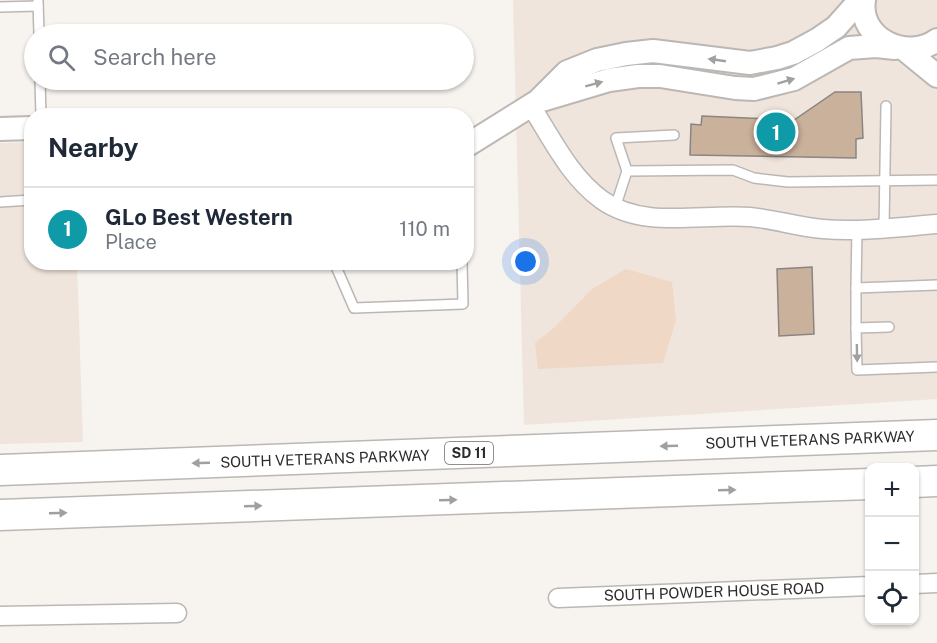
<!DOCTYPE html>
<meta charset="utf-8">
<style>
body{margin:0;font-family:"Public Sans",sans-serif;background:#f6f6f7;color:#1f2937}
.controls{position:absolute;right:18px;bottom:18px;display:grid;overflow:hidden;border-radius:12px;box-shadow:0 2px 4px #0004}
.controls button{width:54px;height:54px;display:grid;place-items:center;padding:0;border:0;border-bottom:2px solid #e0e1e3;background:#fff;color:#1f2937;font:30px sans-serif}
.you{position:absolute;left:526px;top:262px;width:21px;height:21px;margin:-15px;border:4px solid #fff;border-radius:50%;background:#1a73e8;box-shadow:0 0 0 9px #1a73e833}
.badge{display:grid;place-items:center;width:39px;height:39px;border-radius:50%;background:#ea580c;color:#fff;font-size:20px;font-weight:700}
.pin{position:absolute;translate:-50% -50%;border:3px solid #fff;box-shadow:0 2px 6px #0006}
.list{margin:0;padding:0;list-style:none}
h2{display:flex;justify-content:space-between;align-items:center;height:78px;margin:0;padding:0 24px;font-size:26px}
h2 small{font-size:20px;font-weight:400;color:#747a83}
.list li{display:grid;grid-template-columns:39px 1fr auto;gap:18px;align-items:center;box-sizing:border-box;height:84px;padding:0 24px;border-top:2px solid #e0e1e3}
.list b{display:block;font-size:22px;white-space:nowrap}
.list p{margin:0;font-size:20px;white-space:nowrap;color:#747a83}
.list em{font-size:20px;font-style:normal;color:#747a83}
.icon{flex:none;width:33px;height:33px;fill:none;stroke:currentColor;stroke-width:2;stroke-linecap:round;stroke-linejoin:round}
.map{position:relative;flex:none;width:937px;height:643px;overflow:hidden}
.search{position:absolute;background:#fff;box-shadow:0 2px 4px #0004;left:24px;top:24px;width:450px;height:66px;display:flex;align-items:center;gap:15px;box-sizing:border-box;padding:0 21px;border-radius:33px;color:#747a83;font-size:22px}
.panel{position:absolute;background:#fff;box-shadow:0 2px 4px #0004;left:24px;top:108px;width:450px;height:162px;border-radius:24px}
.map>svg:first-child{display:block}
</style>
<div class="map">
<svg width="937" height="643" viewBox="0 0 937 643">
<rect width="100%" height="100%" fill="#f7f3ef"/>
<!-- built -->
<g fill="#efe5dc">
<path d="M513,0H937V399L524,425Z"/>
<path d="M31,142L32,262L77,263L83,442L0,444V143Z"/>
</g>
<!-- green -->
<path fill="#efd8c5" d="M626,269L672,282L676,320L663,363L538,369L535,343L555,327L592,289Z"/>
<!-- building -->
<g fill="#cab19b" stroke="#888582" stroke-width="1.5">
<path d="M835,92H861L863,138L856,139V158L690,155L691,124L701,125L702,116L794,120Z"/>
<path d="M812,267L814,334L779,336L777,269Z"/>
</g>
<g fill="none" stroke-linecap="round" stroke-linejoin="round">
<!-- service casing -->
<g stroke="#bbb7b4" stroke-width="12">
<g id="service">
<path d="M38,1L39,34"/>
<path d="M0,7L38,6"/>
<path d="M40,80L41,116"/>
<path d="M627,171L733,170L754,178L788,182L937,180"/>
<path d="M0,202L32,200"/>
<path d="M615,208L627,171L616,138L674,135"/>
<path d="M857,228L856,288L937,285"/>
<path d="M884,228L886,106"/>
<path d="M334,262L354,308L463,304L462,262"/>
<path d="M856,288V328"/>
<path d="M889,327L856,328L857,370L937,367"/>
</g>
</g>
<!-- minor casing -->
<g stroke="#bbb7b4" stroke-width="21">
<g id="minor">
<path d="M531,106C552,139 570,177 602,200C644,230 703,213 750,217C774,219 798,227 823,229C860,232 899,227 937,224"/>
<path d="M914,584L937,583"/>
<path d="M558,598L870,586"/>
<path d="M0,616L177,613"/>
</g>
</g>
<!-- tertiary casing -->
<g stroke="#bbb7b4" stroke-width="26">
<g id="tertiary">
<path d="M864,0C858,39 907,62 937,40"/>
<path d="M904,49L937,76"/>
<path d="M542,100L609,80L638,76H660L735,88L754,89L794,79L849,48L876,46L895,48"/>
<path d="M0,129L32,128"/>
<path d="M466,146L538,101L567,72L597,60L626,54L653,51L750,63L777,58L793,53L817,40L836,27L860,0"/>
</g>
</g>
<!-- trunk casing -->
<g stroke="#bbb7b4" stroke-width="33">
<g id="trunk">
<path d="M0,470L937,435"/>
<path d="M914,482L937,481"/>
<path d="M0,515L870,484"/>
</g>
</g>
<!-- service -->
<use href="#service" stroke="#fff" stroke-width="9"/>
<!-- minor -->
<use href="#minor" stroke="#fff" stroke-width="18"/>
<!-- tertiary -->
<use href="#tertiary" stroke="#fff" stroke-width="22"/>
<!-- trunk -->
<use href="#trunk" stroke="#fff" stroke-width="30"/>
</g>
<!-- one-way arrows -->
<defs><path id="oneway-solid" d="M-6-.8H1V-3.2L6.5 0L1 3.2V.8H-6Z" transform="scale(1.5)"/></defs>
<g fill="#a0a09f">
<use href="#oneway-solid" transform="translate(717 60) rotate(-172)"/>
<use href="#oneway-solid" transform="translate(786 81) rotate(-17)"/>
<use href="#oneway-solid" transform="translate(594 84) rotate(-15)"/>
<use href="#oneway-solid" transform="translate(857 353) rotate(89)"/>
<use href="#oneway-solid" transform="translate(669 446) rotate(178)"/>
<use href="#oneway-solid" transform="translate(201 463) rotate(178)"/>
<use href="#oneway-solid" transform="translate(727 490) rotate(-2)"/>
<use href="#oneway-solid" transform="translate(448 500) rotate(-2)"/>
<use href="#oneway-solid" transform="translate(253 506) rotate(-2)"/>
<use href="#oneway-solid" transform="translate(58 513) rotate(-2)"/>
</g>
<g text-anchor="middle" stroke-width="4.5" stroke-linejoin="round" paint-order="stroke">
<!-- shield labels -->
<rect fill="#fff" stroke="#6c6b6a" stroke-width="1.5" x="445" y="442" width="48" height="22" rx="4.5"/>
<g font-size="14" font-weight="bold" fill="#2d2b2a">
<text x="469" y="458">SD 11</text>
</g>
<!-- street labels -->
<g font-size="15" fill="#2d2b2a" stroke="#fff">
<text transform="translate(810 440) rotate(-2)" y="5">SOUTH VETERANS PARKWAY</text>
<text transform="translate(325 459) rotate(-2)" y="5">SOUTH VETERANS PARKWAY</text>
<text transform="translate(714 592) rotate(-2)" y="5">SOUTH POWDER HOUSE ROAD</text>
</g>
</g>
</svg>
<div class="controls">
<button>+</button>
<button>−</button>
<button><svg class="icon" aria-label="locate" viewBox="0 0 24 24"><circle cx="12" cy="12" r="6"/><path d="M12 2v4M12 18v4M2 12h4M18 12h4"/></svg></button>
</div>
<div class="you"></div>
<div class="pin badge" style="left:776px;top:132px;background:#0f9aa8">1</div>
<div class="search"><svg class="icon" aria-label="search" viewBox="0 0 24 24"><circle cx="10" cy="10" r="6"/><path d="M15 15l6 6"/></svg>Search here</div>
<section class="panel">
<h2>Nearby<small></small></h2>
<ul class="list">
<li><span class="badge" style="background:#0f9aa8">1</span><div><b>GLo Best Western</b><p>Place</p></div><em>110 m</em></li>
</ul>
</section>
</div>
